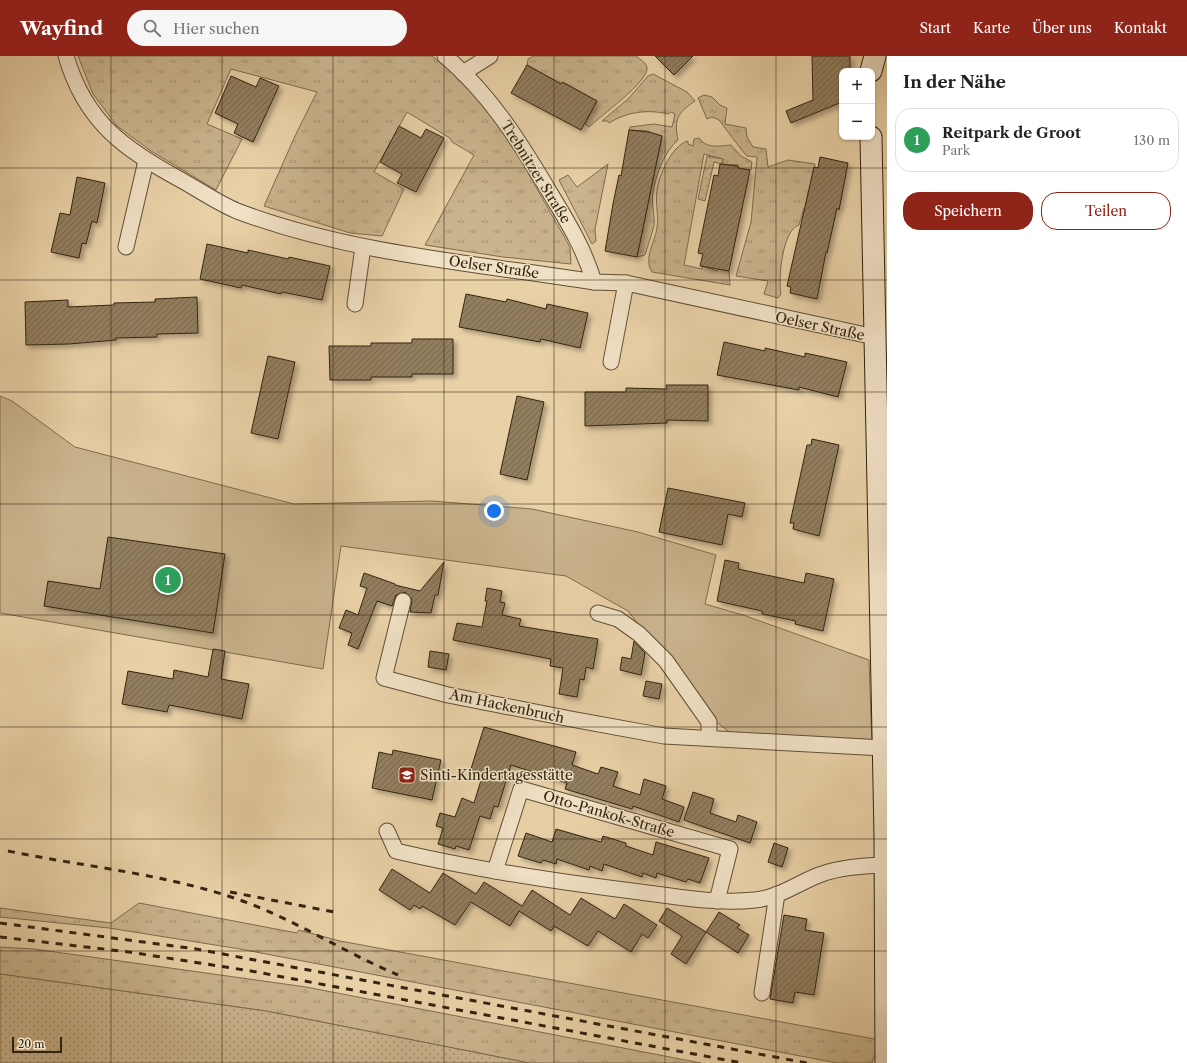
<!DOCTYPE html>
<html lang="de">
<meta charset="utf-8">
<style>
body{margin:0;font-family:"Libre Caslon Text",serif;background:#f6f6f6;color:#222}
.controls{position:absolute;right:12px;top:12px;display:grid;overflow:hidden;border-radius:8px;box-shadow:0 1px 3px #0004}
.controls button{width:36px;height:36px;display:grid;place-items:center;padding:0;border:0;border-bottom:1px solid #e0e0e0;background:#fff;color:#222;font:20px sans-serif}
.scale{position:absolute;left:12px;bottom:10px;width:50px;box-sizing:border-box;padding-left:4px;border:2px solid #322410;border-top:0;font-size:11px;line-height:14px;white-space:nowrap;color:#322410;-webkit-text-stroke:3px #f1e1c6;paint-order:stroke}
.you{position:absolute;left:494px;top:455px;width:14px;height:14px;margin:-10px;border:3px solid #fff;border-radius:50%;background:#1a73e8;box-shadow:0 0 0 6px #1a73e833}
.badge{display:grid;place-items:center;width:26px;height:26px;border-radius:50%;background:#8f2418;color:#fff;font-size:13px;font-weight:700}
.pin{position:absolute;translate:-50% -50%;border:2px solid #fff;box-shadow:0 1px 4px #0006}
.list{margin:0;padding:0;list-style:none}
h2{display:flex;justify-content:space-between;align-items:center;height:52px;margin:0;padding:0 16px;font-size:17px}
h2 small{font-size:13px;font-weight:400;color:#767676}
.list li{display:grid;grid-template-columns:26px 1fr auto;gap:12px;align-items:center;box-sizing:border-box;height:64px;margin:0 8px 8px;padding:0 8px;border:1px solid #e0e0e0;border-radius:16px}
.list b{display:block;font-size:15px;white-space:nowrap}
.list p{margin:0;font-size:13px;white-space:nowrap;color:#767676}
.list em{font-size:13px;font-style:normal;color:#767676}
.actions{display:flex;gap:8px;padding:12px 16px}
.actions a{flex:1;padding:9px 0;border:1px solid #8f2418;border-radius:16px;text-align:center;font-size:14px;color:#8f2418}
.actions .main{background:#8f2418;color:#fff}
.icon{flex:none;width:22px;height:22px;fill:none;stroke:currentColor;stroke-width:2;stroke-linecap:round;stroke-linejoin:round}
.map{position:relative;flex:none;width:887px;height:1007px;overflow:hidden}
header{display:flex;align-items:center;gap:24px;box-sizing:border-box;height:56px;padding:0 20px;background:#8f2418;color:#fff}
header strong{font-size:19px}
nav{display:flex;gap:22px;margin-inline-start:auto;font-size:14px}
.search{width:280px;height:36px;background:#f6f6f6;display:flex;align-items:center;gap:10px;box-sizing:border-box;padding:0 14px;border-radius:22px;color:#767676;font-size:15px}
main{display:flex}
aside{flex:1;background:#fff}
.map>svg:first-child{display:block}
</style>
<header>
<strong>Wayfind</strong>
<div class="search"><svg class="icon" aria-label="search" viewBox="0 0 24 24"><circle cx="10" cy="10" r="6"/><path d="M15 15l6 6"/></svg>Hier suchen</div>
<nav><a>Start</a><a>Karte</a><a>Über uns</a><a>Kontakt</a></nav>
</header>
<main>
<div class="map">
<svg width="887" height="1007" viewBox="0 0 887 1007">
<defs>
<pattern id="grass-tufts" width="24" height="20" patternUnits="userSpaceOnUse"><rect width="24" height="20" fill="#cab48d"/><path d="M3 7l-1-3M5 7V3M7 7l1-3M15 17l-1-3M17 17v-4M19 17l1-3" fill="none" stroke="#a59272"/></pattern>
<pattern id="garden-dots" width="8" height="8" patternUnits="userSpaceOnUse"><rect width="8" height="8" fill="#cab48d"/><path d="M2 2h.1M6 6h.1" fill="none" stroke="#a59272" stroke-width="1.8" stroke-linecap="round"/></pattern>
<pattern id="building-hatch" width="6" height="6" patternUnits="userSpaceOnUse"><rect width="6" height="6" fill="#917e5f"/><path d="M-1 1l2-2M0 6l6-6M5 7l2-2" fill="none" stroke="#77674d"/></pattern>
<filter id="shadow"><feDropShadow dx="3.5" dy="3.5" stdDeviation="2" flood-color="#0004"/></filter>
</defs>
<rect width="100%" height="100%" fill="#e9d1a7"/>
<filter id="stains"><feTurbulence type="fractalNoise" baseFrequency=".005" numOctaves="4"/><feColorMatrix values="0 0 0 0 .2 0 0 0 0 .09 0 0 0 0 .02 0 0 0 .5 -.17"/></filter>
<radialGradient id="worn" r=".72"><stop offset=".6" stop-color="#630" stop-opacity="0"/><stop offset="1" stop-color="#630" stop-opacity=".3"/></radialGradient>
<!-- grass -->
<g fill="url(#grass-tufts)" stroke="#7e6c4e">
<path d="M78,0H432L464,26L495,64L520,103L570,191L571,208L503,201L425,189L474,99L452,86L450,82L407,56L374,116L404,133L382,180L350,177L264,150L295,80L317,36L231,13L207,68L242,83L216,134L151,95L117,70L93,38Z"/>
<path d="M534,0H636C640,3 646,7 647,11C650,25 599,61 589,71L585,68L597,45L563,26L561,28L527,9L528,3Z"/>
<path d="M653,18L687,36L695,45C677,57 674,64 678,84C665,94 655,121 653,137C651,148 655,158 654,169C652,179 648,189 645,199L637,201L662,80L649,77V75L629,74L630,71L654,68L672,71L675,58L671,56L668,58C648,53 626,56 609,67L607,65H602L629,42L648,20Z"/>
<path d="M704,39L712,41L720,49L727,52L725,68L746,72L747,81L753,91L766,93L768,111L788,104L815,108L808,142V152H804L799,169C782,174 778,224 781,238L778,242L764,238L768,225L736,220L751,166L757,101L747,100L744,97L719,64L712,61L707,63L698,42Z"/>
<path d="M699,82C707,93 719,90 731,89L741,100L752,106L751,114L738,112V109L722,108L723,103L704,98L684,209L702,213L703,210L717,215L718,213L729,215L730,229L652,216C643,203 655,186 657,172C659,159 655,147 657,135C658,120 673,88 688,85V88L693,90L694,83Z"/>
<path d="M608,108L595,173L596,185L592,188L559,124L568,119L577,131Z"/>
<path d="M139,847L297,877L299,874L340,885L880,984L872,1007H837L240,893L109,872L0,861V852L111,867Z"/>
<path d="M0,891L34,893L306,931L701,1007H529L266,955L0,918Z"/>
</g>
<!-- park -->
<path fill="#cab48d" stroke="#7e6c4e" d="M0,340L12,345L75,391L294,448L432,445L532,453L638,476L716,499L705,548L743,559L869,604L872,690L735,681L707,658L628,555L566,520L341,490L323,613L0,557Z"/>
<!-- garden -->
<g fill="url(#garden-dots)" stroke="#7e6c4e">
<path d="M707,100L723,103L722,108L714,106L705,145L698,143Z"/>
<path d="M0,918L266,955L529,1007H0Z"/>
</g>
<!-- building -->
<g fill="url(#building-hatch)" stroke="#322410" filter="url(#shadow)">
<path d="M655,0H693L674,19Z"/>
<path d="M812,0H850V15H842V46L791,67L786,55L813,44Z"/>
<path d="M527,9L561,28L562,26L597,45L581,74L511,37Z"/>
<path d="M231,20L256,31L260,22L279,30L253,86L234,77L238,68L215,57Z"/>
<path d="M399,70L421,82L426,73L444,82L416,136L397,127L402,118L380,106Z"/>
<path d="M629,74L649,76L662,80L637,201L605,195L613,148L619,119L621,120Z"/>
<path d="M820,101L848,107L839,154L837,152L827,197L826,196L817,243L790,237L791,231L787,230L814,111L818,112Z"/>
<path d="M720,108L738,110V112L750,114L729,215L700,210L703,198L698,197L714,119L718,120Z"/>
<path d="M77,121L105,127L97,167L92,165L86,188L82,187L79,202L51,196L60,157L70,159Z"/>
<path d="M207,188L248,197V194L288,203L289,201L330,210L322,244L282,236L281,238L242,229L241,232L200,223Z"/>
<path d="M466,238L506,246L507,243L546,253L547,248L588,257L580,292L541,283L540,286L459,271Z"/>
<path d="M197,241L198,277L157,278V281L116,282V284L69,288L26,289L25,246L68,244V251L114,249V247L155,246V243Z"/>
<path d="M412,283H453V318H412V321H371V324H330L329,290H371V287H412Z"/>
<path d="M724,286L765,295V292L805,301V297L847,306L838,341L799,331V334L717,319Z"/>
<path d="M268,300L295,306L278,383L251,377Z"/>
<path d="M666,329H708V365L667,364V367L585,370V336H626V332L667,333Z"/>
<path d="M517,340L544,346L527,424L500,418Z"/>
<path d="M812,383L839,389L819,480L793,473L794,467H790L807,389H811Z"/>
<path d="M668,432L745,447L742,461L728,458L722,489L659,476Z"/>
<path d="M108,481L225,498L213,577L44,550L48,525L100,533Z"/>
<path d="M725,504L739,507L738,513L804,527L806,517L834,523L823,575L795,568L796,565L762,558V555L717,545Z"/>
<path d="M444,506L438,539H435L431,557L410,556L412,543L405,536L396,539L392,550L377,545L358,593L348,589L352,577L339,572L346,554L358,559L367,532L360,530L364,517L395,528V529L420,535Z"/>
<path d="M487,532L502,535L500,546L505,547L502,559L521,563L519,570L598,583L593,613L586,611L584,624L580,623L577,641L559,638L563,612L550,610L551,603L453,584L457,567L482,571L487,545H485Z"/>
<path d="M634,585L645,597L641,619L620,614L622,601L631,603Z"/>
<path d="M213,593L225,595L221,623L249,628L242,663L169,649L167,656L122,648L128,615L173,623L174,614L208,621Z"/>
<path d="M430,595L449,598L446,614L428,611Z"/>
<path d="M646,625L662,628L659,643L643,640Z"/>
<path d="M484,671L576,696L572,709L598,718L601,711L618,716L613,730L640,739L644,723L666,730L662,743L684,751L679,766L633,750L632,753L565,733L567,727L511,709L498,751L494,750L490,763L480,760L469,794L456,790L455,793L438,788L443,772L436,770L440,757L455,761L462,742L474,747L482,721L470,716Z"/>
<path d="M393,694L441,704L432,744L372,732L379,696L392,699Z"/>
<path d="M693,736L714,743L710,757L736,766L738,759L757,766L750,787L684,764Z"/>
<path d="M556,773L601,786L603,780L626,787V790L653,799L656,786L709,802L700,827L688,823L686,826L657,817L656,822L643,817L642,821L604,808L602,815L590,810L589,814L557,803L556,808L543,804L541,807L518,800L526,777L552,786Z"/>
<path d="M774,787L788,792L782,811L768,806Z"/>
<path d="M392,813L430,837L443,817L476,838L484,826L522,850L532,834L570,859L581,842L615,863L624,848L657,869L648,882L642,878L631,896L598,875L588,890L554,870L551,875L519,855L510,870L471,846L455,869L422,850L420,853L414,849L410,854L379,834Z"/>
<path d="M667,852L706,876L686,908L671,898L682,880L659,865Z"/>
<path d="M719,856L740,869L737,872L749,879L738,897L706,876Z"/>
<path d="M784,859L807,863L805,874L824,877L814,939L795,936L793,947L770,943Z"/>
</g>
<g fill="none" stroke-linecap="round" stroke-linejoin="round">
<!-- street casing -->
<g stroke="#604f36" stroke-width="17">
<g id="street">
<path d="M66,0C85,66 124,93 181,124C199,134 218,147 237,155C351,198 474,207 594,226L626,227L875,281"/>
<path d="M445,0C489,37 520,86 549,135C567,165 584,192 594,226"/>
<path d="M463,17L490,0"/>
<path d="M126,191L146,105"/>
<path d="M355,248L363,191"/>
<path d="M611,306L626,227"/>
<path d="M403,545L384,622L448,639L571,663L664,680L883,692"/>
<path d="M598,557L618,563L639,578L666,605L709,666V682"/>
<path d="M387,775L396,795C476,814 558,826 640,836C678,841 717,848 755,844C778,842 798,827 819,819C840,811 863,810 885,809"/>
<path d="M495,815L521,733L730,793L717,845"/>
<path d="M762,937L777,838"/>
</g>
</g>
<!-- secondary casing -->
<g stroke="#322410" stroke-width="23">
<g id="secondary">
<path d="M871,15L875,0"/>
<path d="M871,81L885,778L886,1007"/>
</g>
</g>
<!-- street -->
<use href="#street" stroke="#f1e1c6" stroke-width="15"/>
<!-- secondary -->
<use href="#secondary" stroke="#f1e1c6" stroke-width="21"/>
<!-- rail -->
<g stroke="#322410" stroke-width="3" stroke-dasharray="7 7" stroke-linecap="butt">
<path d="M8,795C81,810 157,817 228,840C288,859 341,895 398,919"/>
<path d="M230,836L334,856"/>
<path d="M0,867L196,893L807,1007"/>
<path d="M0,881L129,896L251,915L742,1007"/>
</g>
</g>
<!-- grid -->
<path fill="none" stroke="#322410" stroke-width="1" stroke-opacity="0.55" d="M111,0V1007M222,0V1007M333,0V1007M444,0V1007M554,0V1007M665,0V1007M776,0V1007M0,112H887M0,224H887M0,336H887M0,448H887M0,559H887M0,671H887M0,783H887M0,895H887"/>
<!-- icons -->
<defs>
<g id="school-square" transform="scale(0.9)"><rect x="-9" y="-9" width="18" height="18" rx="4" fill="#8f2418" stroke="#f1e1c6"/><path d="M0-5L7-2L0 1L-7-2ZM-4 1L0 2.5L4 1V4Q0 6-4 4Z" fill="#fff"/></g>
</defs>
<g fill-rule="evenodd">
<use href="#school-square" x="407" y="719"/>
</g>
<g text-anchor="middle" stroke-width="3" stroke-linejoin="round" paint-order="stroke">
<!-- street labels -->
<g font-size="14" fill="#322410" stroke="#f1e1c6">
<text transform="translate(536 116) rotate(58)" y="5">Trebnitzer Straße</text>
<text transform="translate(494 211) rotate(8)" y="5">Oelser Straße</text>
<text transform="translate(820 270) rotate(12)" y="5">Oelser Straße</text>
<text transform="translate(507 650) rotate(12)" y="5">Am Hackenbruch</text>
<text transform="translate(609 758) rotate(16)" y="5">Otto-Pankok-Straße</text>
</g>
<!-- poi labels -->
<g font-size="14" fill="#322410" stroke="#f1e1c6" text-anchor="start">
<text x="420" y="724">Sinti-Kindertagesstätte</text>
</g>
</g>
<rect width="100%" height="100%" filter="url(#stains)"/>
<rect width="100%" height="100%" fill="url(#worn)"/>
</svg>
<div class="controls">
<button>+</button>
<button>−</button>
</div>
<div class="scale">20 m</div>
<div class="you"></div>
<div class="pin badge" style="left:168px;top:524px;background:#2e9e5b">1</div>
</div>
<aside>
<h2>In der Nähe<small></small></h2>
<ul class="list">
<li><span class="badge" style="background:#2e9e5b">1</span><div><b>Reitpark de Groot</b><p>Park</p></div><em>130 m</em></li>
</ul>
<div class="actions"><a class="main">Speichern</a><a>Teilen</a></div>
</aside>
</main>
